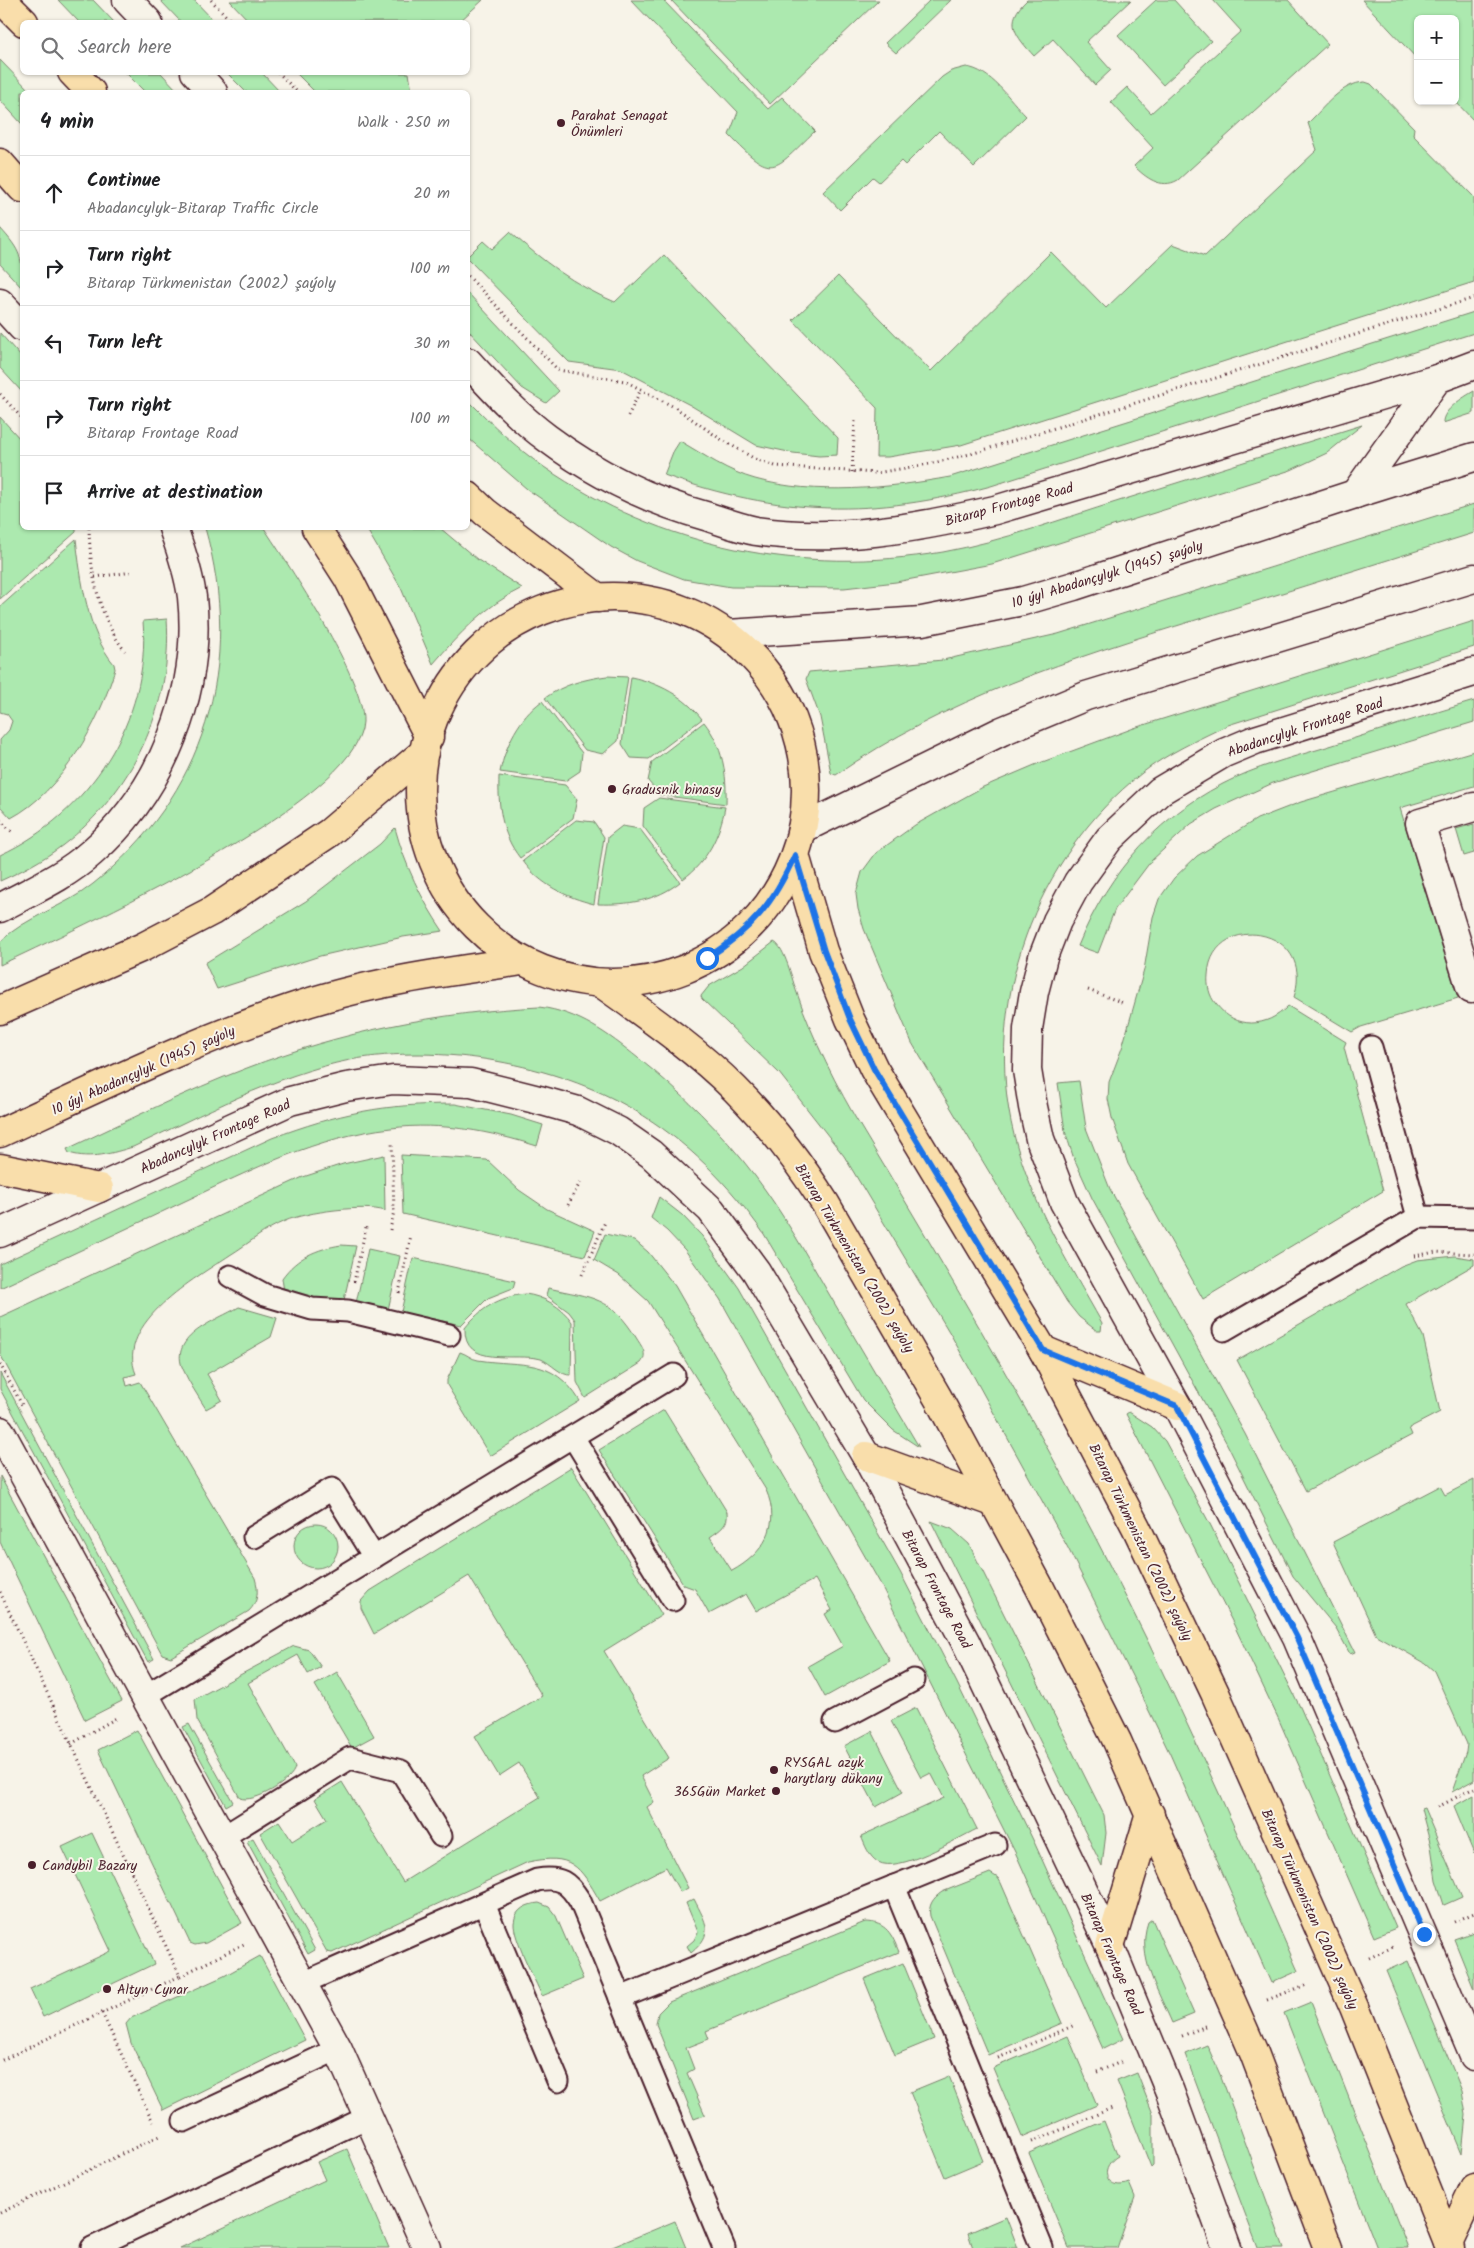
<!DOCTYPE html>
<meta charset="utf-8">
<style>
body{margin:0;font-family:Kalam,sans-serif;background:#f2f2f2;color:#202124}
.controls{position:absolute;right:15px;top:15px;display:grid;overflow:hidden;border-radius:8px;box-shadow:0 1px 4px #0004}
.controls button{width:45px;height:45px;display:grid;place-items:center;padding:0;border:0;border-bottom:1px solid #e0e0e0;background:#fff;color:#202124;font:25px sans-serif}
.stop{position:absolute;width:15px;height:15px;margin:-11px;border:4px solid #1a73e8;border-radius:50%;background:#fff}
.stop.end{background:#1a73e8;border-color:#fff;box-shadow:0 1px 5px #0008}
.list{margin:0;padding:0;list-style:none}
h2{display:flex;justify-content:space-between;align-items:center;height:65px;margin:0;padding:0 20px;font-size:21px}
h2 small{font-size:16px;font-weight:400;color:#757577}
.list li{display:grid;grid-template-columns:32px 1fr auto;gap:15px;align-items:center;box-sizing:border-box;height:75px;padding:0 20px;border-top:1px solid #e0e0e0}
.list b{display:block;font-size:19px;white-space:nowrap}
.list p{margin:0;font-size:16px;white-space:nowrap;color:#757577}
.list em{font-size:16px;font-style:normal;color:#757577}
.icon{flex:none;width:28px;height:28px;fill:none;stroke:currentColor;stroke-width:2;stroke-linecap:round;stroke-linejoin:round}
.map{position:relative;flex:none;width:1474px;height:2248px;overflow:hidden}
.search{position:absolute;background:#fff;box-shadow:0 1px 4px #0004;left:20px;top:20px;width:450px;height:55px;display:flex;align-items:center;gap:12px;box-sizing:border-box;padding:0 18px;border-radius:8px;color:#757577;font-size:19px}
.panel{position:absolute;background:#fff;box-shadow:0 1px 4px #0004;left:20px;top:90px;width:450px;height:440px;border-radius:8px}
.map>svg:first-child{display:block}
</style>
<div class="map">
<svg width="1474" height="2248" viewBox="0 0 1474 2248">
<rect width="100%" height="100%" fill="#f7f3e8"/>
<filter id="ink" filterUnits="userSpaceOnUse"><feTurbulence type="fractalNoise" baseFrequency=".02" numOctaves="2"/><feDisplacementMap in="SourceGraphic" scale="10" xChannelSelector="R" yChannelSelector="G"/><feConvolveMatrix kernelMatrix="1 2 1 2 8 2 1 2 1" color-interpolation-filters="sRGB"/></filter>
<g filter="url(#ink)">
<!-- green -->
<g fill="#ace9af" stroke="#7b846d">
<path d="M58,0H93L114,22H79Z"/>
<path d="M160,0H194L215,22H181Z"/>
<path d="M483,0L459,22H250L230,1Z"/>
<path d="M631,0H663L768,109L782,97L815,131C772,172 774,181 729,135L738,112Z"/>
<path d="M671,0H879L770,104Z"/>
<path d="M930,0H951L896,53L885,43Z"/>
<path d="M1027,0H1131L1086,42L1111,70L1095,85L1053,39L1034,56C1016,36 1003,22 1027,0Z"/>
<path d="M1156,0H1174L1211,41L1163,85L1118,35Z"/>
<path d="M1213,0H1288L1328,44L1178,180C1161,190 1145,177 1134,166L1153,148L1111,102L1127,87L1151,113L1241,31Z"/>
<path d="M1362,0H1474V121L1455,101V19H1418V60Z"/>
<path d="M0,60L31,92H22V124L0,100Z"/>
<path d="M966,67C991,70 1009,99 1026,116L974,167L939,131L905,165L901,161L879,182L873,177L840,210L823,192L942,77L951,71Z"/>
<path d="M126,73H161L179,92H145Z"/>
<path d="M227,73H262L280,92H246Z"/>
<path d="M296,73H409L412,92H315Z"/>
<path d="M1365,82L1371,84L1414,128L1413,135L1474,197V282L961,445L888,457H876L877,408L793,320L838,276L931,371L1051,252L1106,308L1173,244L1205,256L1317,150L1308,123C1324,108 1341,83 1365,82Z"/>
<path d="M0,228C21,251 23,258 22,288L0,264Z"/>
<path d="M510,232C543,261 574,285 615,302L664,255L838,438L837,455L819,456L793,453L756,445L690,405L621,369L569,362L468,259V256L483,241L492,249Z"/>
<path d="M468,293L559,391L546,403L522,388L468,330Z"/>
<path d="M1474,312V333L991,486C873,518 780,516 664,475L673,452L680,441C704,455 729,472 755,479C815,496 890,488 950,477Z"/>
<path d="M0,333L22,358V392L0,368Z"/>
<path d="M1474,391V413L1443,423C1442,410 1464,397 1474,391Z"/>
<path d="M468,400C492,424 516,448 544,467C662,548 802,576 943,552C1003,541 1061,519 1119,501C1200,476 1281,450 1362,425L1327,453L1291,470L992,564L896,582L844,588L731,587L684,579L637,561L611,547L527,489L468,438Z"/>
<path d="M0,417L22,441V528H76V532L0,599Z"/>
<path d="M1474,504V533C1382,562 1291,590 1199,619C1073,658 945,699 836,775L831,773L820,717L806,679L809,672L943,660L1058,634Z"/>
<path d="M205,528H264C289,566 365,679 363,722C360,802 70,931 0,965V942C26,916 65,907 93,884C205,795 244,664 205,528Z"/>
<path d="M366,528H440L478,560L522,588C485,606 459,634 433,664L401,588Z"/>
<path d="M76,539C81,579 87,632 114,664L115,669C100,722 61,792 11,818L0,806V740L9,730L12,721L7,714L0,712V607Z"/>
<path d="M167,619C173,707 132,792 63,845C43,860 22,871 0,881V855C89,814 151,720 143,621Z"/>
<path d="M1474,621V647L1228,725C1199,739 1168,753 1142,773C1036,856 981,1004 1014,1135C1032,1205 1067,1261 1102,1323L1101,1331H1097L1079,1317L1067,1302L912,1043L864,929L858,909L856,894L862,872L876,853L915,825L983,787L1037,764L1134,728Z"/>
<path d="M607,676L628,677L618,741L603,754L585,750L545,698C564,684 585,679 607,676Z"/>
<path d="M631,677C659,683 684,696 702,719L649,759L631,758L622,744Z"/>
<path d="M542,701L582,753L580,771L565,781L500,772C506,744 519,718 542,701Z"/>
<path d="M1474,701V722L1273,783L1216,809L1191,824L1151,861L1115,909L1098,953L1078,946C1109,870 1161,812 1237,777C1268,763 1301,755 1333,745C1380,730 1427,715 1474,701Z"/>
<path d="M704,722C723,746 727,774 726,804L660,795L648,781L652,762Z"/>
<path d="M1474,751V786L1400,808L1458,998L1361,1027L1352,1032L1294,997C1317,925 1211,911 1208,975C1207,985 1209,996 1216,1004C1236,1030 1267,1028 1288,1006L1346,1042L1344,1047L1383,1191L1203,1299L1128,1164L1112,1118L1108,1099L1109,1082L1122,1048L1144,970L1153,917L1159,899L1174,878L1197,856L1257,819L1301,802Z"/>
<path d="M499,776L565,785L577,799L573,818L520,858C501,834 498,805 499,776Z"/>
<path d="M659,798L725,807C720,835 707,862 683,879L643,826L644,808Z"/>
<path d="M576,820L594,822L604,837L594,904C566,897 540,885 523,861Z"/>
<path d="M1474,824V853L1464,856L1456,829Z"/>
<path d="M622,826L640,829L680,882C656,901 628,905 598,904L608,837Z"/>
<path d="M395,828C405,865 421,899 443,931L403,937L320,956L217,989L205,963L306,901L380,844Z"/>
<path d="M774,942C785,947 792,980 797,993C813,1040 837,1087 862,1129C942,1262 1021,1396 1093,1533C1168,1676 1233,1823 1298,1971L1271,1983L1170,1754L1133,1678L1068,1548L951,1335L844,1156L779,1073L702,999L701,996L709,986L743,966Z"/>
<path d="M539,1007C579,1012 608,1034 638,1058C681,1092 722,1132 755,1176C783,1213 806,1254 829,1294C859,1345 889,1396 919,1447L893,1430L863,1400L764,1234C730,1185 686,1140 634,1110C555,1063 439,1043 350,1060C275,1075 201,1115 133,1147C112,1153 91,1160 69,1153L67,1149C127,1121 186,1091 247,1068C340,1032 440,1012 539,1007Z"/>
<path d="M1079,1081L1086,1128L1110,1189L1245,1434L1355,1652L1350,1654L1336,1628L1293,1576L1227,1444L1092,1198L1073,1156L1065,1131L1058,1083Z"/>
<path d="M455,1104L511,1115L543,1125L537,1146C489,1131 442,1122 391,1128C318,1136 251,1170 185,1201C124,1230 62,1259 0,1288V1264L272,1138C339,1113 383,1104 455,1104Z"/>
<path d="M384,1155L385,1211C364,1204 306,1212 285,1221C265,1229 248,1244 230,1255C196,1278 115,1323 136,1374L125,1377L127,1386L140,1382L255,1578C259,1591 258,1602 249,1611L171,1657L162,1654L0,1354V1317L303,1177L343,1164Z"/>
<path d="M401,1155L487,1160L519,1190L547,1209L595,1231L585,1256L403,1214Z"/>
<path d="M659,1197L682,1215L702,1236L739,1288L900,1572L957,1683L1035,1844L1123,2039L1103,2049L1016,1854L880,1583L720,1299L685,1250L667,1231L651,1218Z"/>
<path d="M605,1234L634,1240L648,1252L675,1286L890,1661L825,1697L808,1666L843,1646L825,1614L832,1610L815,1579L756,1611L746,1594L709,1614L695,1589L684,1585L599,1450L664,1410L727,1512C729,1525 720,1530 710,1537L732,1571C763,1554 782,1526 766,1490L648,1301L619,1275L594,1260Z"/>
<path d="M341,1245L356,1246L344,1300L317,1302L284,1292L282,1278C297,1257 317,1249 341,1245Z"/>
<path d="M368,1249L400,1256L388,1310L356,1303Z"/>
<path d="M1455,1256L1474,1259V1265L1406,1304L1423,1336L1440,1412L1409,1428L1412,1435L1306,1491L1237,1360L1401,1266L1417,1260Z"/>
<path d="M413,1258L515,1281L513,1288L488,1298L461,1325L401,1312Z"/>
<path d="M548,1288C593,1298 611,1296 637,1339C642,1347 648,1354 641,1363L585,1398L577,1382L575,1320L569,1312L546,1295Z"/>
<path d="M525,1294C543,1296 562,1307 572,1322L571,1375C561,1376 551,1363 541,1359C516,1352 463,1369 465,1328C481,1308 499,1297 525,1294Z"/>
<path d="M239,1307L277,1318L271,1337L207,1374L222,1400L206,1409C198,1396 189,1383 183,1369C168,1336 217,1320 239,1307Z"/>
<path d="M460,1352C467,1354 471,1359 478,1360C522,1367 552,1356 580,1401L490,1456L447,1385V1380Z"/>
<path d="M0,1373L154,1659L148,1662L0,1389Z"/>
<path d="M1129,1412L1152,1427L1165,1441L1211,1526L1301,1709L1396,1928L1374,1937L1279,1720L1234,1625L1126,1414Z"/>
<path d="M571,1467L662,1615L604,1651L669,1758L641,1776L654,1802L647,1807L688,1888L680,1892L666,1867L600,1901C579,1865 572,1853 528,1862L332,1953L327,1952L260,1833L279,1821L292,1841L327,1819L315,1799L342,1782L403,1882L540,1797L519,1763L499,1776L475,1736L542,1696L469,1576L374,1634L361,1608V1601L370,1591Z"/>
<path d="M0,1476L122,1701L85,1720L0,1542Z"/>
<path d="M1474,1480V1780L1452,1792L1466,1752L1467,1744L1434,1671L1425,1663L1376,1635L1333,1542L1440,1486L1445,1495Z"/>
<path d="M931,1521L952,1529L969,1544L1104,1815L1106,1833L1102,1866Z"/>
<circle cx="316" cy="1546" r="22"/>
<path d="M294,1646L309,1650L321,1667L308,1674L298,1655L248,1683L295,1767C293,1781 253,1804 240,1798L197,1720L195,1699Z"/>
<path d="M337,1672L374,1736L352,1748L315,1685Z"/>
<path d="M916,1708L977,1829C956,1839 899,1874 878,1862C869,1857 865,1845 861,1836L944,1798L931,1773L921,1778L891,1721Z"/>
<path d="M189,1724L233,1802L226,1806L183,1727Z"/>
<path d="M137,1730L242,1923L206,1943L195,1945L190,1943L98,1750Z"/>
<path d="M872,1731L903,1792L876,1807L844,1746Z"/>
<path d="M1474,1795V1854L1454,1806Z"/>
<path d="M1424,1808L1462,1897L1444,1905L1436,1880L1431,1846L1421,1809Z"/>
<path d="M92,1833L154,1964L43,2017L30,1989L111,1951L62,1847Z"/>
<path d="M253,1838L315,1950L308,1954L247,1841Z"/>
<path d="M990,1873L998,1878L1001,1883L1062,2023L988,2055L930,1916C928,1905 933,1898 942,1892Z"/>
<path d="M694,1899C706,1923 715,1933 691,1953L687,1946L694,1940L698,1932L686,1903Z"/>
<path d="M539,1903L549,1907L556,1916L583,1979L542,1996C535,1980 513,1938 514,1923C515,1909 527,1904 539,1903Z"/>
<path d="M1152,1919L1194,2014L1172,2023C1159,1992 1136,1957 1148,1922Z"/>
<path d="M865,1922C887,1922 892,1935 899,1952L706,2031L709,2039L686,2048L694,2069L687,2073L705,2115L694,2119L656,2024L658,2013L669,2002Z"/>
<path d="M1474,1932V1989L1454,1939Z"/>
<path d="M260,1956L305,2040L163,2110L131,2043L126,2024L131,2018L224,1976Z"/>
<path d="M1408,1961L1462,2091L1466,2115L1462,2154L1386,1971Z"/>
<path d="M903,1963L934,2039L895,2055L864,1979Z"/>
<path d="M1311,2002L1402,2232L1408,2248H1377L1284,2013Z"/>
<path d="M1068,2036L1097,2105L1022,2137L993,2068Z"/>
<path d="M1207,2045L1222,2079L1284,2248H1258L1185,2054Z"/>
<path d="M1137,2073L1153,2114V2165L1151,2167L1117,2081Z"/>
<path d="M949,2076L983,2161L945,2177L910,2092Z"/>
<path d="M1104,2121L1118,2156C1097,2168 1107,2192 1129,2183L1135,2197L1117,2248H1069L1029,2153Z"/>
<path d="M347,2149L389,2248H180L325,2180L317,2162Z"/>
<path d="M1006,2217L1018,2248H973L968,2233Z"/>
<path d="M675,2221L686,2248H610Z"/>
</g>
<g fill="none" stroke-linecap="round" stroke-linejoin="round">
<!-- service casing -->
<g stroke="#4a1f2b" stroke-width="25">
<g id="service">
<path d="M1371,1047L1418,1217"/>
<path d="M230,1276L265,1295L312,1309L348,1311L449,1335"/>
<path d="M1224,1330L1418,1217L1474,1218"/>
<path d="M573,1437L673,1600"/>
<path d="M254,1537L332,1489L374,1557"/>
<path d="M145,1696L674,1375"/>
<path d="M835,1722L914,1680"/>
<path d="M223,1837L350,1758L401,1771L441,1836"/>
<path d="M894,1886L1042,2248"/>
<path d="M484,1904L558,2081"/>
<path d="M303,1983L537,1880C560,1876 568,1882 580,1901L724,2248"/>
<path d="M620,1998L995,1845"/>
<path d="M184,2121L338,2049"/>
<path d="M92,2248L370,2116"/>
</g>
</g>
<!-- minor casing -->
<g stroke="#4a1f2b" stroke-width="31">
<g id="minor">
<path d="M127,0L148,22"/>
<path d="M195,72L213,92"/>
<path d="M0,303L22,327"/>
<path d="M468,362C492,388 518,417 547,438C595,474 651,501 709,517C724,522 740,528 756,531C835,543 918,528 995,510L1437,379L1474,365"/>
<path d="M1355,494L1437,379"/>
<path d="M1474,672L1255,740L1224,753L1160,791L1109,839L1078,882L1057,921L1043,957L1034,992L1028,1029L1027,1070L1033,1107L1040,1139L1064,1202L1177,1406L1297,1638L1474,2056"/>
<path d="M0,908C31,891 64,877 91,853C162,792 202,691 192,597C189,573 181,550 173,528"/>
<path d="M1471,989L1420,823L1474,807"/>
<path d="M0,1233L290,1101L346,1087L393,1080L471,1083L539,1100L578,1111L618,1131L651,1154L711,1210L756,1271L866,1456L965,1641L1110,1946L1170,2092L1227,2248"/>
<path d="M0,1431L338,2049L427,2248"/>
</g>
</g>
<!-- secondary casing -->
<g stroke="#4a1f2b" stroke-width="31">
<g id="secondary">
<path d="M728,634L922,621L1023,601L1074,586L1355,494L1474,457"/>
<path d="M802,829L1002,731L1086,696L1474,578"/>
</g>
</g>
<!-- primary casing -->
<g stroke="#4a1f2b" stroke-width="31">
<g id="primary">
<path d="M2,0L24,22"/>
<path d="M72,72L91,92"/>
<path d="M0,163L22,188"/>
<path d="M468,496L485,512L598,598"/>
<path d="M316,528L348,578L429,737"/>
<circle cx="613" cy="790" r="193"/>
<path d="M795,855L823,951L850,1019L874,1069L1043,1350L1136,1527L1215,1693L1354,2007L1450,2248"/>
<path d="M601,983C647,1016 695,1049 735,1089C769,1123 799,1162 825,1203L938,1398L1040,1588L1117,1741L1254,2053L1328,2248"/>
<path d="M0,1010L143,947L212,911L329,833L424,752"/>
<path d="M0,1133C95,1089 189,1043 289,1009C363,983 444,972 522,961"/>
<path d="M0,1168L99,1188"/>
<path d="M1043,1350L1177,1406"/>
<path d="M866,1456L993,1502"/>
<path d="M1110,1946L1150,1814"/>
<path d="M1448,2243L1474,2188"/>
</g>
</g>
<!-- path -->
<g stroke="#4a1f2b" stroke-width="3" stroke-dasharray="1 4" stroke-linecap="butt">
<path d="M211,0L232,22"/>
<path d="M278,72L297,92"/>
<path d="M468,276L558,370L625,381L676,408L719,438L755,459L775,466L876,473L929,464L974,453L1474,298"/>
<path d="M0,394L22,418"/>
<path d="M628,416L641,389"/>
<path d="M852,472L855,421"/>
<path d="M89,528C90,570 98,617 125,651"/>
<path d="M95,577L133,572"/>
<path d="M0,820L12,832"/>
<path d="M1088,990L1124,1003"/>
<path d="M568,1205L581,1181"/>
<path d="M390,1230L394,1211L392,1141"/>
<path d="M1414,1256L1436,1252L1474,1254"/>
<path d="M582,1275L605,1222"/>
<path d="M354,1282L366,1227"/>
<path d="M399,1293L411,1235"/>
<path d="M0,1364L22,1405"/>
<path d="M0,1592L180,1976L0,2061"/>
<path d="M71,1744L118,1717"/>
<path d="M1438,1807L1474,1788"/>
<path d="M1454,1922L1474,1913"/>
<path d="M1369,1958L1393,1947"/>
<path d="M180,1976L244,1944"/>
<path d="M1267,2000L1308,1984"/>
<path d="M102,2013L153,2122"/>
<path d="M1182,2036L1206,2026"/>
<path d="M998,2058L1075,2025"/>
<path d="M1097,2072L1121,2062"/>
<path d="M1032,2142L1112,2108"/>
<path d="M0,2213L159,2136"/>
</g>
<!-- service -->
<use href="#service" stroke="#f7f3e8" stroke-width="21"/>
<!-- minor -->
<use href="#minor" stroke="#f7f3e8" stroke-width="28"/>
<!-- secondary -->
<use href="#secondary" stroke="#f7f3e8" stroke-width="28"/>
<!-- primary -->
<use href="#primary" stroke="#f9deab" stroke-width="28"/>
</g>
</g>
<g fill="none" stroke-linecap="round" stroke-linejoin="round" filter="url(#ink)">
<!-- route -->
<path stroke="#1a73e8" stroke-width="6" d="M707,958C752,929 773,904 795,855L824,951L850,1019L874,1069L1043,1350L1177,1406L1297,1638L1424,1934"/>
</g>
<!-- markers -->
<g fill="#4a1f2b" stroke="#f7f3e8" stroke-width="2">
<circle cx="561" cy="123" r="5"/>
<circle cx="612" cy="789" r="5"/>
<circle cx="774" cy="1770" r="5"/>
<circle cx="776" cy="1791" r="5"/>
<circle cx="32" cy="1865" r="5"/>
<circle cx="107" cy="1989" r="5"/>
</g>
<g text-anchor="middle" stroke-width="4" stroke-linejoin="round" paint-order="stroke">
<!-- poi labels -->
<g font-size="14" fill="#4a1f2b" stroke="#f7f3e8" text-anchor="start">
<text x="571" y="120">Parahat Senagat<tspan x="571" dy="16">Önümleri</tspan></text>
<text x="622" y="794">Gradusnik binasy</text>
<text x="784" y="1767">RYSGAL azyk<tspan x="784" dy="16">harytlary dükany</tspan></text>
<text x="766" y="1796" text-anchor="end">365Gün Market</text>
<text x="42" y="1870">Candybil Bazary</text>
<text x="117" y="1994">Altyn Cynar</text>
</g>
<!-- street labels -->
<g font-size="14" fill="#4a1f2b" stroke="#f7f3e8">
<text transform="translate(1009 504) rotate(-15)" y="5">Bitarap Frontage Road</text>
<text transform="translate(1107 574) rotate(-17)" y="5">10 ýyl Abadançylyk (1945) şaýoly</text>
<text transform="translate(1305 727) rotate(-18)" y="5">Abadancylyk Frontage Road</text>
<text transform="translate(143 1070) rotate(-24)" y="5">10 ýyl Abadançylyk (1945) şaýoly</text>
<text transform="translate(215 1136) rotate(-24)" y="5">Abadancylyk Frontage Road</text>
<text transform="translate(855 1258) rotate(59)" y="5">Bitarap Türkmenistan (2002) şaýoly</text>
<text transform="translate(1141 1542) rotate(64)" y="5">Bitarap Türkmenistan (2002) şaýoly</text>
<text transform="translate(937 1589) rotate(62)" y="5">Bitarap Frontage Road</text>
<text transform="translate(1310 1909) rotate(66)" y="5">Bitarap Türkmenistan (2002) şaýoly</text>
<text transform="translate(1112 1954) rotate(66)" y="5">Bitarap Frontage Road</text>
</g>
</g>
</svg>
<div class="controls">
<button>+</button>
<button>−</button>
</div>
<div class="stop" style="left:707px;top:958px"></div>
<div class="stop end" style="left:1424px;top:1934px"></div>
<div class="search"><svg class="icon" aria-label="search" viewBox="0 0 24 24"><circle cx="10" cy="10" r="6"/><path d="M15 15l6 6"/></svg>Search here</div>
<section class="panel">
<h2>4 min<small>Walk · 250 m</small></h2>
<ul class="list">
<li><svg class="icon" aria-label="ahead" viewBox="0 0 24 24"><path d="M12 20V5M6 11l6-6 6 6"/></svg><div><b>Continue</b><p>Abadancylyk-Bitarap Traffic Circle</p></div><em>20 m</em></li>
<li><svg class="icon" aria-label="right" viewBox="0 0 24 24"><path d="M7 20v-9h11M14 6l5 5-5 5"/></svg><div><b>Turn right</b><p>Bitarap Türkmenistan (2002) şaýoly</p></div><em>100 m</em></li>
<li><svg class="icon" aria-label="left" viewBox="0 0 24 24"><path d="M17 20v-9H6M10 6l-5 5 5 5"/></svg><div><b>Turn left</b></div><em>30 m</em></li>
<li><svg class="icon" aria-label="right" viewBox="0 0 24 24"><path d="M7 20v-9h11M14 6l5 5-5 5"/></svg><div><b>Turn right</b><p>Bitarap Frontage Road</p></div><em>100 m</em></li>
<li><svg class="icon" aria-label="arrive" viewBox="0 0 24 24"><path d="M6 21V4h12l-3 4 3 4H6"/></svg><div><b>Arrive at destination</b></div></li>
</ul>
</section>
</div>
